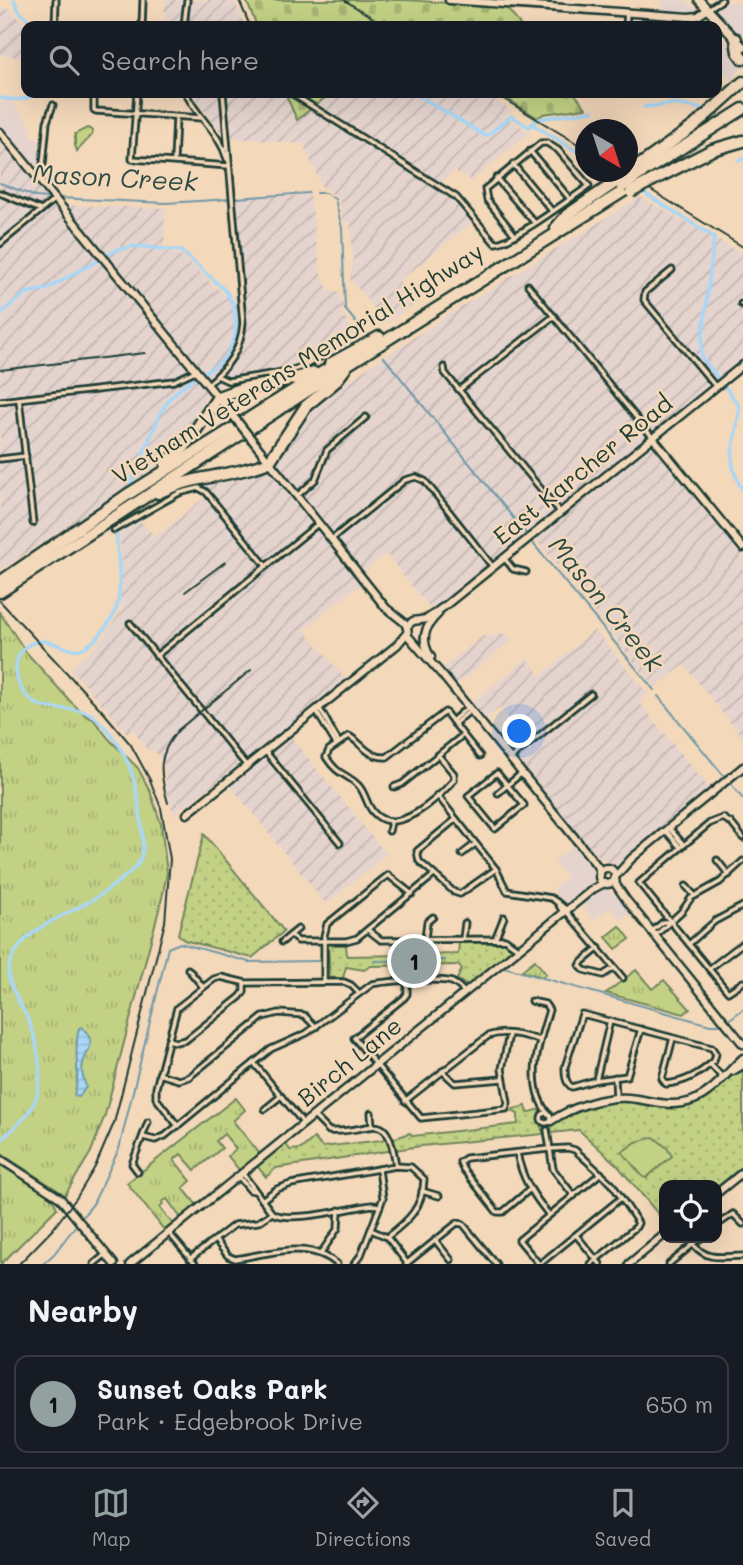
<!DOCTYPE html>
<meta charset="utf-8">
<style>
body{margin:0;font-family:Mali,sans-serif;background:#20242c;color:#f1f3f6}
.controls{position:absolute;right:21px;bottom:21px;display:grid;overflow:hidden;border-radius:14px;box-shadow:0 7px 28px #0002}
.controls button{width:63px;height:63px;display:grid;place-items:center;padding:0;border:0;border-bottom:2px solid #363941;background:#171b24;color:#f1f3f6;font:35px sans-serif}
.compass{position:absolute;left:575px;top:119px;width:63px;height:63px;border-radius:50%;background:#171b24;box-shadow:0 7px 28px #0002;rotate:141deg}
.you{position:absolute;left:520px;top:732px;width:24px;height:24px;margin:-18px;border:5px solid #fff;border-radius:50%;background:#1a73e8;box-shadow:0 0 0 10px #1a73e833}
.badge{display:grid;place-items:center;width:46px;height:46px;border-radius:50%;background:#92a19f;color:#111;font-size:23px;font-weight:700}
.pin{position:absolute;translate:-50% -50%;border:4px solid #fff;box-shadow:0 2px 7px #0006}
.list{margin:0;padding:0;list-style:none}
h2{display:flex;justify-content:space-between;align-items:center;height:91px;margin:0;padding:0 28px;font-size:30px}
h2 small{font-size:23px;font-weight:400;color:#9ea1a6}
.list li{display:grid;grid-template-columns:46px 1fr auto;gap:21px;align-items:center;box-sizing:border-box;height:98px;margin:0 14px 14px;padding:0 14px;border:2px solid #363941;border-radius:14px}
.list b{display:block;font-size:26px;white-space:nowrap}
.list p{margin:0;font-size:23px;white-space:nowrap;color:#9ea1a6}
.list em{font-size:23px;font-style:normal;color:#9ea1a6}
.icon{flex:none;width:38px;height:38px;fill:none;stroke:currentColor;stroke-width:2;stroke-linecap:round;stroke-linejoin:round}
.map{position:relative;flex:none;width:743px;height:1264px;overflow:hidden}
.search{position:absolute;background:#171b24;box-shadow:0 7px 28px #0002;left:21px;right:21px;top:21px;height:77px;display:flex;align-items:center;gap:18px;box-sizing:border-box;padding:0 24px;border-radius:14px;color:#9ea1a6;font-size:26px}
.sheet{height:203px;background:#171b24}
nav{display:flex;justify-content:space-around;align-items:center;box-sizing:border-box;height:98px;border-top:2px solid #363941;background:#171b24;font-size:19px;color:#9ea1a6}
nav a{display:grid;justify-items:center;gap:4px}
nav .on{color:#92a19f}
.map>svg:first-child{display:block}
</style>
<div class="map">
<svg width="743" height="1264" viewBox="0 0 743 1264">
<defs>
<pattern id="industrial-furrows" width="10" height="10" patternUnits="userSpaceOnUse" patternTransform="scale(1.75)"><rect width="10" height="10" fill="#e5d4ce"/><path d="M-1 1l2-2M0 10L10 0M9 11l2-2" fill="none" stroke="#c4b7b2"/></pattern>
<pattern id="grass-tufts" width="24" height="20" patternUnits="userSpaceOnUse" patternTransform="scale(1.75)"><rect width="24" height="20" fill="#c3d185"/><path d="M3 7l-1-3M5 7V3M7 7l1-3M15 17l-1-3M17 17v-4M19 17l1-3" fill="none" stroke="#a7b473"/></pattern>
<pattern id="cemetery-stones" width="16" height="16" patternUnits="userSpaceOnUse" patternTransform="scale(1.75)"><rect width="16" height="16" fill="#c3d185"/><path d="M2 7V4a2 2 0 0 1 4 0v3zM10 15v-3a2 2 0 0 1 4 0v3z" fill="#a7b473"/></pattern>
<pattern id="park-dots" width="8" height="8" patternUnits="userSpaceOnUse" patternTransform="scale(1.75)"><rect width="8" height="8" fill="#c3d185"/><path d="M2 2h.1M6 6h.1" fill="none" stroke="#a7b473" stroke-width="1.8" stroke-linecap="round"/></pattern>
<pattern id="water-rules" width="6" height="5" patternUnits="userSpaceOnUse" patternTransform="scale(1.75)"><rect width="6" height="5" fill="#aad7f6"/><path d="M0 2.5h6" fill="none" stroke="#92b9d4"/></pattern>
</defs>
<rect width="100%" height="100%" fill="#f4d8ba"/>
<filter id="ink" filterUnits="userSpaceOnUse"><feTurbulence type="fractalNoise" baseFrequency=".0143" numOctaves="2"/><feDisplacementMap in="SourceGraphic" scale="14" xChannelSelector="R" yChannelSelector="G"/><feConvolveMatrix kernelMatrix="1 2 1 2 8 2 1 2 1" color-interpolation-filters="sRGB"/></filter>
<g filter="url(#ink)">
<!-- built -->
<g fill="#e5d4ce">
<path d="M661,0H686L698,11L694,13L660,11Z"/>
<path d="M728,2H743V35L740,37L716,11L720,6Z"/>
<path d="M630,16L666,18L665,26H629Z"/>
<path d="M729,38L743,55V66L731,82L717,64V47Z"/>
<path d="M0,102L12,103L33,129L30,132L33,139H39L38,147L43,148L42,173H39L0,125Z"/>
<path d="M575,844L595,867L596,874L592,885L566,907L556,896L555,887L567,878L554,862Z"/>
<path d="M602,887L618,896L631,912L621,920L610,907L594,920L580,904Z"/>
</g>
<!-- industrial -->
<g fill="url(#industrial-furrows)">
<path d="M165,0H234L245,26H202L188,25V22L164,20Z"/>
<path d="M0,8L13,10L14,14L27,26L26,58L0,55Z"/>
<path d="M192,93H285L297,119L331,93H484L511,110L505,116L530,133L471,181L454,170L437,188L451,198L471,223L399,281L416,303L386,323L350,279L353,259L350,221L344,224L338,197L322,187L303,144L225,137L195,100Z"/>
<path d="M0,141L53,205L165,208L164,251L181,255L224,295L234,297L244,290L235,198L310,195L321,275L329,290L339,293L344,307L340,310L360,340L312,366L285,375L236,380L216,388L207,397L181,440L168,456L133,486L0,570Z"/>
<path d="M640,197L743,254V361L648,437L743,554V738L684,665L655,688L530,532L435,609L425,603L388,556H384L364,572L368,578L304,629L347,681L286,731L383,850L389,852L326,904L223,777L187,805L182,806L174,815L166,788L164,763L154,750L148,751L133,730L128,734L70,668L97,645L121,612L120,530L139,519L155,537L206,496L198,486L266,471L279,460L304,419L334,390L448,315Z"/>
<path d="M595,630L648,694L639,702L710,789L619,863L614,865L602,859L584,841L498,737L513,724L500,708L485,719L472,703L527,658L541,675Z"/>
<path d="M507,634L512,640L456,685L443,668L483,636Z"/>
</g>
<!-- grass -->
<g fill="url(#grass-tufts)" stroke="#71875c" stroke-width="2">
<path d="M87,128L92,130V135L77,151L75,145V134Z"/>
<path d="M0,613L26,652L70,701L86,716L93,719L109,739L138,768L150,791L161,824L167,873L162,898L105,1115L91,1152L65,1195L0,1153Z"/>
<path d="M620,926L630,939L616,949L606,937Z"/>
<path d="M535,960L546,974L542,977L521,971Z"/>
<path d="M636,970L652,989L664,980L690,1009L684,1014L606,993Z"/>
<path d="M236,1098L245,1110L233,1121L260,1154L240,1171L228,1156L236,1149L224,1134L216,1141L222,1148L195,1170L181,1154L174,1160L191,1181L183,1188L197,1205L181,1218L167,1199L162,1202L163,1204L160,1208L173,1224L165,1231L127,1183Z"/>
<path d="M0,1165L51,1196L57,1208L1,1264Z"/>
</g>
<!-- cemetery -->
<g fill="url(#cemetery-stones)" stroke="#71875c" stroke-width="2">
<path d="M246,0H406L506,7L521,26H257Z"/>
<path d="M285,93H331L297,120Z"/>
<path d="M498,93H574L586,108L543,114L538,118Z"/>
</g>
<!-- park -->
<g fill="url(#park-dots)" stroke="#71875c" stroke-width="2">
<path d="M204,834L284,931L252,958L184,940L178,934Z"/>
<path d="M459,942H506L513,949L467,986L457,979L462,969L459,965L371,966L364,970L346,967L343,978H330L328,944L346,943L347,956L458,954Z"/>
<path d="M743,1067V1166L717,1187L664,1185V1221L618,1166L579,1130L552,1133L551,1127L557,1121L600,1103L632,1101L667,1106L713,1091Z"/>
<path d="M526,1106L528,1113L540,1109L538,1120L544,1134L421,1146L276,1168L266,1177L257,1166L285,1143L290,1150L301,1149L314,1138L322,1147L382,1140L389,1136L396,1138L410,1133L413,1136L518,1124V1114L512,1111L513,1109Z"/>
</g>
<!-- pitch -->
<path fill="#c3d185" stroke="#71875c" stroke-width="2" d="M654,1137L667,1148L672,1156L646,1178L643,1177L622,1152L636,1142Z"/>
<!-- water -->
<path fill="url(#water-rules)" stroke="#7299a8" stroke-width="2" d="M82,1027C101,1048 83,1049 82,1070C82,1076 85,1082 86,1087L79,1097L74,1095C82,1070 72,1053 79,1028Z"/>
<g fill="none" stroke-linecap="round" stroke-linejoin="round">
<!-- stream -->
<g stroke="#7299a8" stroke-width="2">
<path d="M0,183L36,197L49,198"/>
<path d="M316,193H325L335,199L342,228L345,309L366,335"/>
<path d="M58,198L166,203L230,199"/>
<path d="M236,198L309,193"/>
<path d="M383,356L527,535"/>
<path d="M531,541L654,690"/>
<path d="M658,696L724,776"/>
<path d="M731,784L743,799"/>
<path d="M374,961L445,960"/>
<path d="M504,967L710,1025H723"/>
<path d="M729,1020L743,1009"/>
<path d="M83,1216L93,1204L119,1149L168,948L180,943L249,962L319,961"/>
<path d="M43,1264L54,1254L77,1224"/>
</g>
<!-- canal -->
<g stroke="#aad7f6" stroke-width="3.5">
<path d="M14,0L19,11L34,26"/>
<path d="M414,93L484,135H488L511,116L529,127L536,121"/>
<path d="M0,98C14,101 29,99 41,93"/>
<path d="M644,107L674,104L705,109"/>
<path d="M539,119L592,111"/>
<path d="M532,124L586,157"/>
<path d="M738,161L743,159"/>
<path d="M610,172L620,178"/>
<path d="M638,189L714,237L701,351L702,358L720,380"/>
<path d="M0,314L26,293L47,289L116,250L136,246L181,251L226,291L233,305L236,324L235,336L228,354L218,364L184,385L170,398L160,414L128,490"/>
<path d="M723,384L739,406C739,443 721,453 743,491"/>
<path d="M0,1141C12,1130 29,1116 35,1101C45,1075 37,1036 25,1013C17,997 4,981 10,963C23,927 67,916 97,897C106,892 114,885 123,878C131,871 140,865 142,854C145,837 140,817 138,801C134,767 118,736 91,714C75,706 55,712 39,705C9,691 7,644 41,641C55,640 68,654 83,648C95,643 105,629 112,618C129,588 111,549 119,517"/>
</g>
<!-- street casing -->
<g stroke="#1f3d34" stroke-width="9">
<g id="street">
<path d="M708,9L722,0"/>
<path d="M55,26L56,0"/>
<path d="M142,26L143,0"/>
<path d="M184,26L187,0"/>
<path d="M626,26L627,12"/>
<path d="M137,93L132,159L229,166"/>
<path d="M186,93C197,118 219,131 227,159"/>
<path d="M291,93L456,197L495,243C512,243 571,198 589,186L558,150L547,143H541L485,189L487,200L515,235"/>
<path d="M94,99V110L96,111L202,118"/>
<path d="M530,151L570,199"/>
<path d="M174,161L176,118"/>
<path d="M513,164L552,211"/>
<path d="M39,178L42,175L47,122L53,105"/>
<path d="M496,178L534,222"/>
<path d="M0,193L41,210"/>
<path d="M0,244L55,199"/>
<path d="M672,270L645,292L644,300L716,387"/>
<path d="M528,285L653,438"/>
<path d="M741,304L743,305"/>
<path d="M444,367L445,373L560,512"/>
<path d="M217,376L228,381L289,371L305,366L325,354"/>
<path d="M207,385C228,367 241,350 243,323L223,93"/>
<path d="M459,390L554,316"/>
<path d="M19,399L33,523"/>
<path d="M0,401L174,381L195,371"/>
<path d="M0,459L26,456"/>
<path d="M297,496L315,480L327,450L366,417"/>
<path d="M114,530L179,493L199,488L206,492L266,566"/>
<path d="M332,539L405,480L416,477L425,481L493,567"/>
<path d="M504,558L513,569L526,572"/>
<path d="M130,623L246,765"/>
<path d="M156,656L319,523"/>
<path d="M319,708C327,719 331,731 339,742"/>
<path d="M316,711L336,744"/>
<path d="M452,721L467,708"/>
<path d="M454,724L471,710"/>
<path d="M265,751L340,843"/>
<path d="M439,756L454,774V780C438,798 397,838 374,813C366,805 366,793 358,785C346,773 338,776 326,757L329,750L349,736C363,744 368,758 387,757L445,712L480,756"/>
<path d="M510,759L591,694"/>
<path d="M497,773L524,805L495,829L468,796Z"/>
<path d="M394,787L402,784L463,735"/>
<path d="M498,793L522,773"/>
<path d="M437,795L496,869L507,891L551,898L557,902"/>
<path d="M723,818L710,823L639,883L728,992L743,982"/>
<path d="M723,818L731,823L743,838"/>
<path d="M456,819L417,851L419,861L454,892L460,894L496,869"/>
<path d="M669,828L683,844"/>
<path d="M389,831L391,822"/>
<path d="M666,831L680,847"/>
<path d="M462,854L475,844"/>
<path d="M717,860L729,875"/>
<path d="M686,886L694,895"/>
<path d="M566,911L623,978"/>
<path d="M563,912L557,902L567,910"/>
<path d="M670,922L682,911L691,898L720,882L743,861"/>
<path d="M368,930L381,940L505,939L519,949"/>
<path d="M651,932L663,922H670L655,936"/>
<path d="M291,935L298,941H346L357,938L434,875"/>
<path d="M425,939L427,922L433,917"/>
<path d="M463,939L465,923"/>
<path d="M495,939L504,917"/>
<path d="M282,942L298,929"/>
<path d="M689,944L715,921L743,906"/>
<path d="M599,948L582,962L580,966L584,970L603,975L614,968"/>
<path d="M188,969L203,987"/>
<path d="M709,969L743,943"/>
<path d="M324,982V936L327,924L388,875L412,894"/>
<path d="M407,982V994L404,998L354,1038L421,1118L506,1109L508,1103L502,1069L509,1034"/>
<path d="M531,1001L545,1004L549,1010C539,1043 524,1083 548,1114"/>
<path d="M641,1029L627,1076L596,1080L572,1087C565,1083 565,1075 565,1067L582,1014L712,1048L716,1054L714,1061C699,1074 686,1082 666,1084L662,1079L673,1038"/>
<path d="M168,1040L176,1042L186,1040L240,997L244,992V983"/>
<path d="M254,1063L304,1124"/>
<path d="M711,1065L722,1077"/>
<path d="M442,1071L455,1083L502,1079"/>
<path d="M159,1074L179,1080L189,1077L263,1017L279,1013L304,1015L316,1027"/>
<path d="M615,1077L616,1098"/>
<path d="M596,1080L610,1021"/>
<path d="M405,1101L488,1036C504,1030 523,1035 539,1040"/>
<path d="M265,1109L281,1096"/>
<path d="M371,1113L372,1126"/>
<circle cx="546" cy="1118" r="5"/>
<path d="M314,1116L329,1131C373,1134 387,1104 396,1166"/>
<path d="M178,1126L156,1098V1088L177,1008L214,979L221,977L246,983L344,982L351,985L359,993"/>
<path d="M547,1130L553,1169L574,1196"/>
<path d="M143,1137L155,1140L165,1136L271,1049L307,1033L372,984C386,981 439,978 452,982C458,985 461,988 465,993"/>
<path d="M517,1153C522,1179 533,1195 549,1215"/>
<path d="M138,1172L132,1164L148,1122"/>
<path d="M243,1174L272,1213C290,1224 349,1208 372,1205L380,1206"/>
<path d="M239,1177L250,1190L254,1191"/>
<path d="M529,1190L503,1212H497L463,1169L460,1162L466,1158L549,1149L568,1148L575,1150L612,1184L638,1223L636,1227L591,1264"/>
<path d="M422,1191L439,1196"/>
<path d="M262,1200L277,1189L291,1184L396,1166L411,1167L424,1179C423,1208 408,1221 387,1237"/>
<path d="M717,1225L733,1214L743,1224"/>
<path d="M371,1230L387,1237L407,1263"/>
<path d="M169,1233L195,1264"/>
<path d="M576,1235L600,1264"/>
<path d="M215,1240L228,1256L235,1259C269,1254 308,1239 337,1264"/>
<path d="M435,1240L451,1260"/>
<path d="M693,1244C708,1262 722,1256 743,1256"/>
<path d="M321,1253L338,1228L339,1210"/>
<path d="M190,1259L234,1225L258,1222L272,1213"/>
<path d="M94,1264L106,1254"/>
<path d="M354,1264L361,1255L383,1198L379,1170"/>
<path d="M406,1264L457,1223L463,1224L496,1264"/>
<path d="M539,1264L519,1240L601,1173"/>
<path d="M540,1264L621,1198"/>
<path d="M669,1264L701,1238"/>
</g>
</g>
<!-- secondary casing -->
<g stroke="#1f3d34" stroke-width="11">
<g id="secondary">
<path d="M449,0L689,17L698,16L708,9"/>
<path d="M0,132L234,417"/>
<path d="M653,438L743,548"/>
<path d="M253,441L386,608L405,623L407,628"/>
<path d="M431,657C420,641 424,627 438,614"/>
<path d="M187,814L397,645L407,633"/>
<circle cx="607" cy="876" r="8"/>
<path d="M600,875L598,867L587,853L443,676L408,636L407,626L413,621L427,619L446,605L743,365"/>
<path d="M615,877L632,858L743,767"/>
<path d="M615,878L616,885L627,901L743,1044"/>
<path d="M733,1071L743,1065"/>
<path d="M551,1121C572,1107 604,1096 629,1098C651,1100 671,1109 694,1100C715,1091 727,1072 743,1058"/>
<path d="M0,1159L60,1198L114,1264"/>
<path d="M717,1193L743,1172"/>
<path d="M130,1264L593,889L604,883"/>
<path d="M629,1264L664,1235"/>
</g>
</g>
<!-- primary casing -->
<g stroke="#1f3d34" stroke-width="12">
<path id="primary" d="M699,0L743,47"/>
</g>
<!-- highway casing -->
<g stroke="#1f3d34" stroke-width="15">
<g id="highway">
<path d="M736,39L738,52L743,59"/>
<path d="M634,169L694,126L743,82"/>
<path d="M642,173L743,109"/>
<path d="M653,180L712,150L743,141"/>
<path d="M556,228L567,215L616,182"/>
<path d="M330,364L379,337"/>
<path d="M166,464L185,446L218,397L243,388L277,383L314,373"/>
<path d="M158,493C193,475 233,477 269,462L306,406L334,383L345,369"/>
<path d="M0,582L130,493L337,363"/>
<path d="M0,592L350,363L627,189"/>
</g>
</g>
<!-- street -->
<use href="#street" stroke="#f4d8ba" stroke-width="3.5"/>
<!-- secondary -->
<use href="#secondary" stroke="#f4d8ba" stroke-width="6"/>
<!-- primary -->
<use href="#primary" stroke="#f4d8ba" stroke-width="7"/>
<!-- highway -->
<use href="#highway" stroke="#f4d8ba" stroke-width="10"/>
<!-- rail -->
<g stroke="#1f3d34" stroke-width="2">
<path d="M239,0L250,26"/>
<path d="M344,0L386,26"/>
<path d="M494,93L586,149"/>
<path d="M622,172L743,247"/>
<path d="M0,370L145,353"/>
<path d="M185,592L225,562"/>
<path d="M0,601L105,714L131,745L150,780L161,808L170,859L165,922L114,1123L95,1167L77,1197L53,1229L19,1264"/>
<path d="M168,803C159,772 157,755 178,730L251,670"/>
</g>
<!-- secondary-bridge casing -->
<g stroke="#1f3d34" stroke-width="11" stroke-linecap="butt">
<path id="secondary-bridge" d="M234,417L253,441"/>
</g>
<!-- highway-bridge casing -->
<g stroke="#1f3d34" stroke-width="15" stroke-linecap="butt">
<g id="highway-bridge">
<path d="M616,182L634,169"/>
<path d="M622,187L642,173"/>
<path d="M631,192L653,180"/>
</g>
</g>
<!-- secondary-bridge -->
<use href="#secondary-bridge" stroke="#f4d8ba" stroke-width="6"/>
<!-- highway-bridge -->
<use href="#highway-bridge" stroke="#f4d8ba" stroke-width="10"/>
</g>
</g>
<g text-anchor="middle" stroke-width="5" stroke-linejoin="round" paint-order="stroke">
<!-- street labels -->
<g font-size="24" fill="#1f3d34" stroke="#f4d8ba">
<text transform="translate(298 364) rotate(-32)" y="8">Vietnam Veterans Memorial Highway</text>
<text transform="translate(583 470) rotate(-39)" y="8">East Karcher Road</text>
<text transform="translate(350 1062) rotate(-39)" y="8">Birch Lane</text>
</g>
<!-- water labels -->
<g font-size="26" font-style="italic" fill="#2d4c47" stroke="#f4d8ba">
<text transform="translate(115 178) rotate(3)" y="9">Mason Creek</text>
<text transform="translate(606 604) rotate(51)" y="9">Mason Creek</text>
</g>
</g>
</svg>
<div class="controls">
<button><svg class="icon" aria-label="locate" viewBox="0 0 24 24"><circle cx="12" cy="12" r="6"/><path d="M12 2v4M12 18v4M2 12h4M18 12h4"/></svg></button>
</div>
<svg class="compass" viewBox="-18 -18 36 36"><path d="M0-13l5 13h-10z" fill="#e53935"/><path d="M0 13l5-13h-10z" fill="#9ea1a6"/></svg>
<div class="you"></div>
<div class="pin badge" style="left:414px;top:961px">1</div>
<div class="search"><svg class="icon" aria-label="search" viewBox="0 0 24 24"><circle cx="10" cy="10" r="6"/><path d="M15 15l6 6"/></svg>Search here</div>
</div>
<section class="sheet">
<h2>Nearby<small></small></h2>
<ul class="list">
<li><span class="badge">1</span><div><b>Sunset Oaks Park</b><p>Park · Edgebrook Drive</p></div><em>650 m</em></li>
</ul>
</section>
<nav>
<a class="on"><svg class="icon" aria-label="map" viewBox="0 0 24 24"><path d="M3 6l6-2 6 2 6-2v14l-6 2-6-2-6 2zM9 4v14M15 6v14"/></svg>Map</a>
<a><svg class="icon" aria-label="directions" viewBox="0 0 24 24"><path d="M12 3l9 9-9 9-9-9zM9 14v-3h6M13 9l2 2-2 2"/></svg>Directions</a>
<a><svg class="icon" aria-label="saved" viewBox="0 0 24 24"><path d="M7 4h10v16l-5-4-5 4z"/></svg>Saved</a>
</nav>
